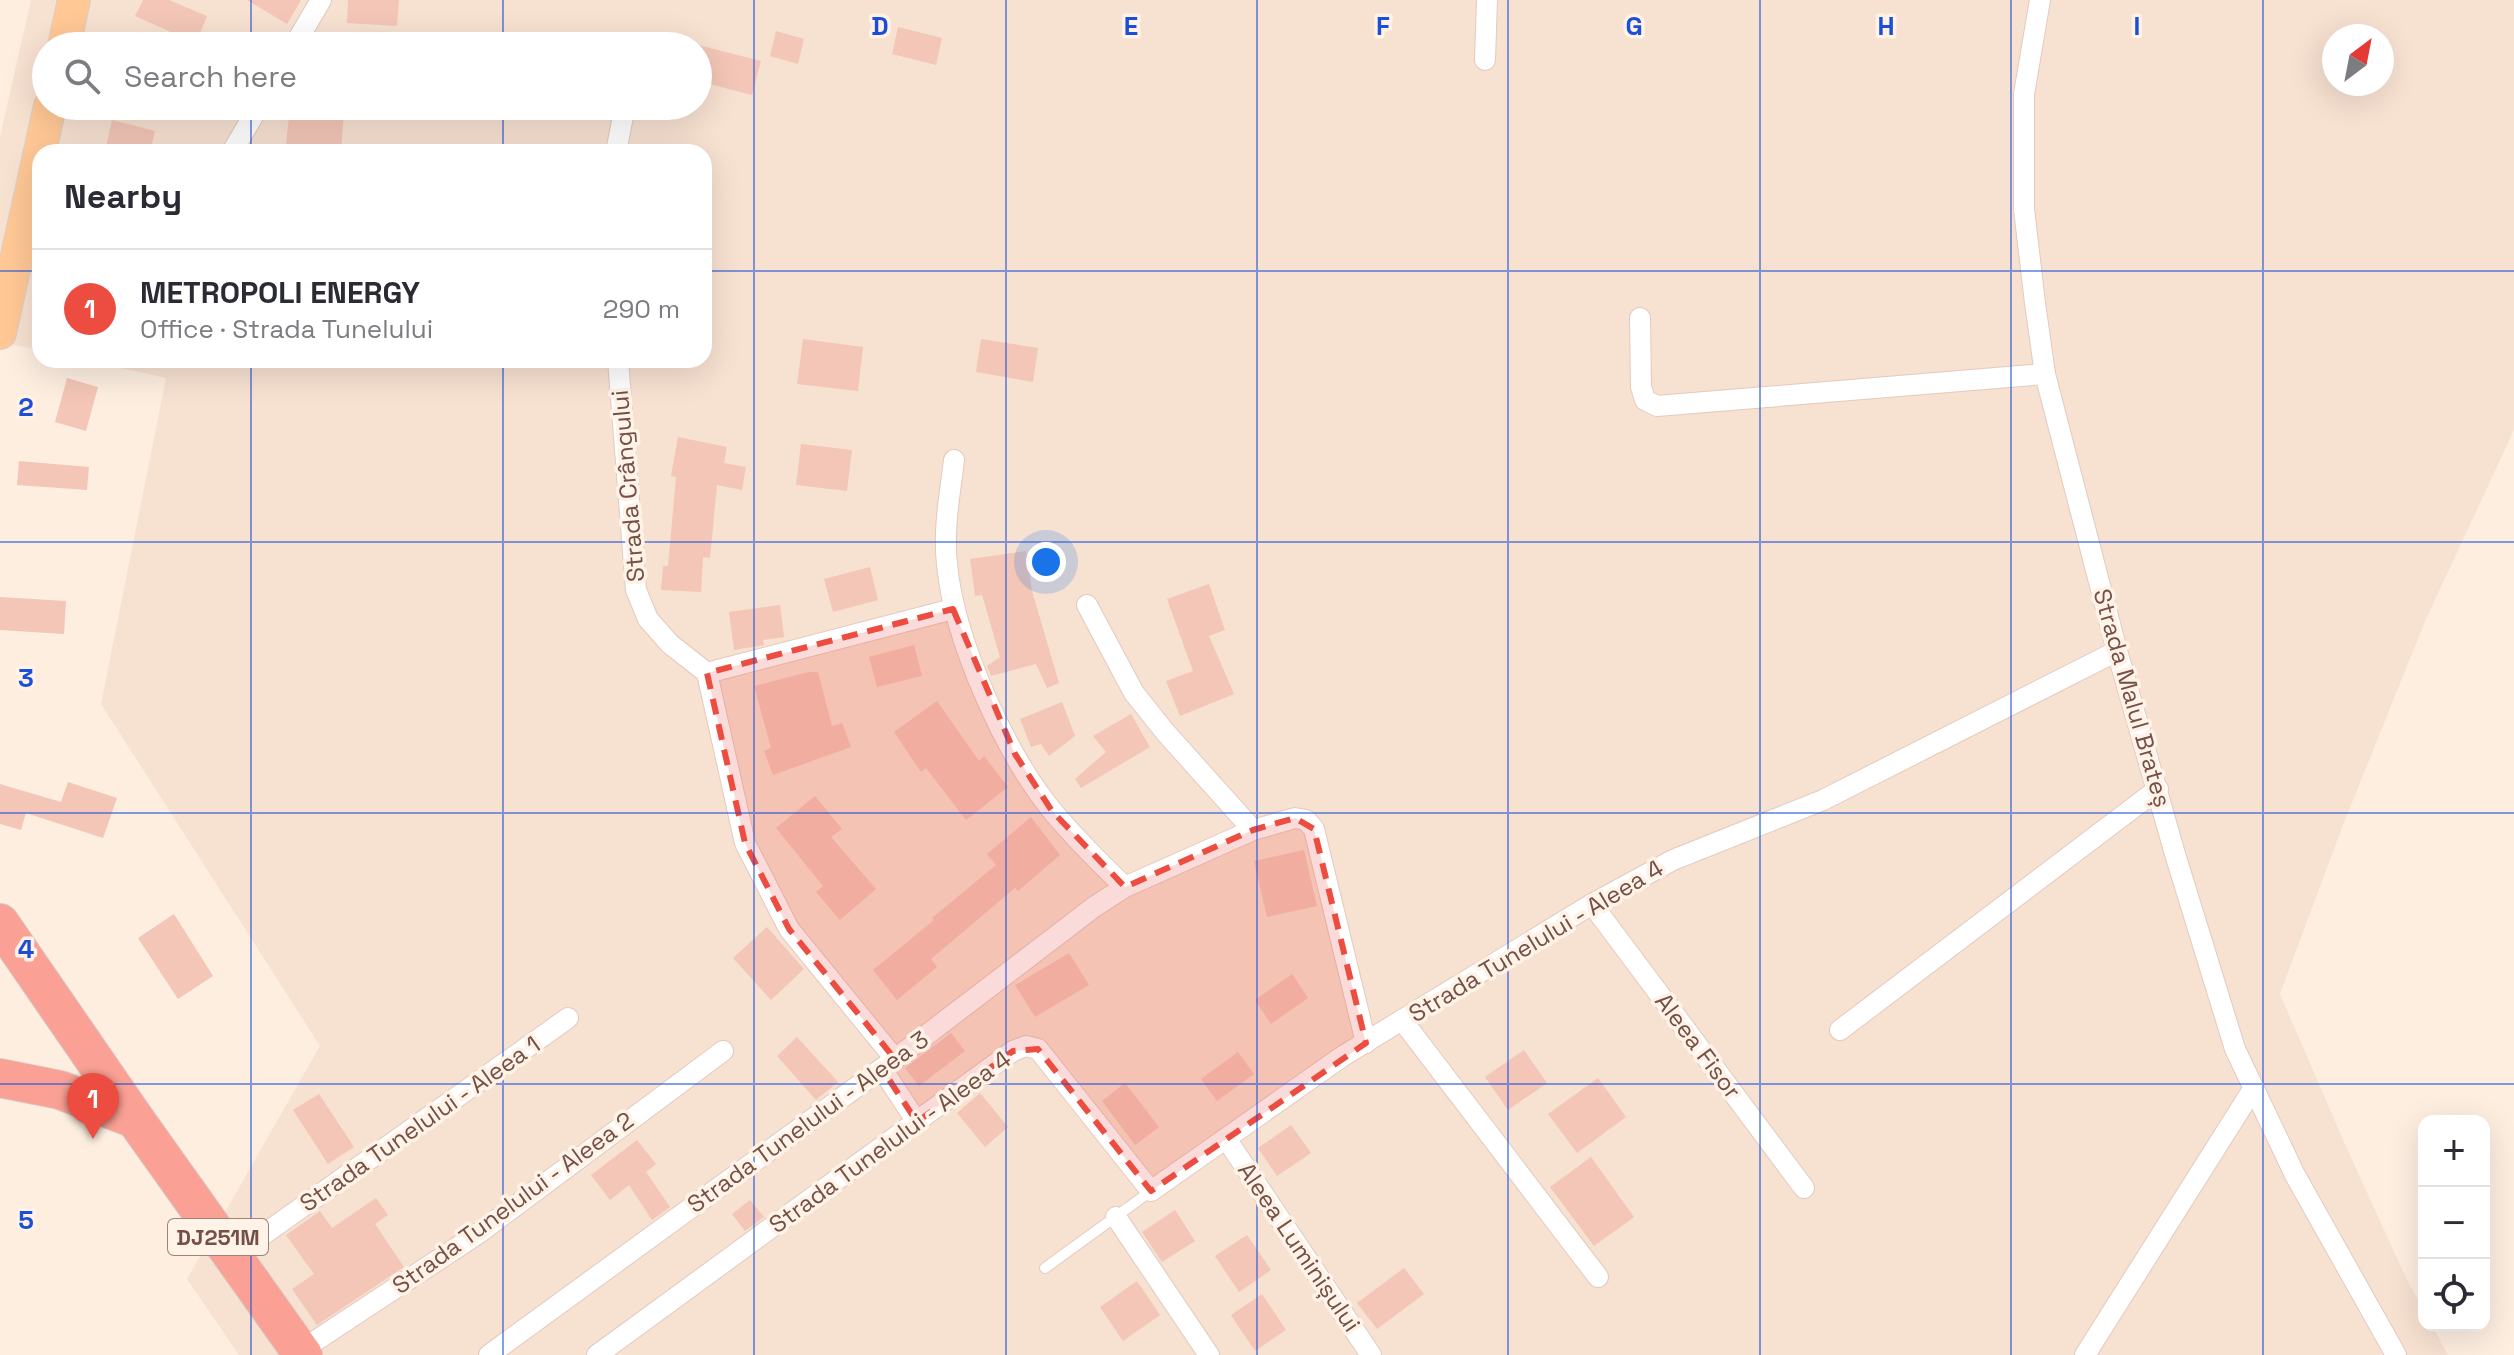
<!DOCTYPE html>
<meta charset="utf-8">
<style>
body{margin:0;font-family:"Space Grotesk",sans-serif;background:#f2f2f3;color:#2b2b33}
.controls{position:absolute;right:24px;bottom:24px;display:grid;overflow:hidden;border-radius:16px;box-shadow:0 8px 32px #0002}
.controls button{width:72px;height:72px;display:grid;place-items:center;padding:0;border:0;border-bottom:2px solid #e1e1e2;background:#fff;color:#2b2b33;font:40px sans-serif}
.compass{position:absolute;left:2322px;top:24px;width:72px;height:72px;border-radius:50%;background:#fff;box-shadow:0 8px 32px #0002;rotate:32deg}
.you{position:absolute;left:1046px;top:562px;width:28px;height:28px;margin:-20px;border:6px solid #fff;border-radius:50%;background:#1a73e8;box-shadow:0 0 0 12px #1a73e833}
.badge{display:grid;place-items:center;width:52px;height:52px;border-radius:50%;background:#ec4d40;color:#fff;font-size:26px;font-weight:700}
.pin{position:absolute;translate:-50% -66px;filter:drop-shadow(0 2px 4px #0008)}
.pin::after{content:'';position:absolute;top:42px;width:28px;height:24px;background:inherit;clip-path:polygon(0 0,100% 0,50% 100%)}
.list{margin:0;padding:0;list-style:none}
h2{display:flex;justify-content:space-between;align-items:center;height:104px;margin:0;padding:0 32px;font-size:34px}
h2 small{font-size:26px;font-weight:400;color:#7c7c81}
.list li{display:grid;grid-template-columns:52px 1fr auto;gap:24px;align-items:center;box-sizing:border-box;height:120px;padding:0 32px;border-top:2px solid #e1e1e2}
.list b{display:block;font-size:30px;white-space:nowrap}
.list p{margin:0;font-size:26px;white-space:nowrap;color:#7c7c81}
.list em{font-size:26px;font-style:normal;color:#7c7c81}
.icon{flex:none;width:44px;height:44px;fill:none;stroke:currentColor;stroke-width:2;stroke-linecap:round;stroke-linejoin:round}
.map{position:relative;flex:none;width:2514px;height:1355px;overflow:hidden}
.search{position:absolute;background:#fff;box-shadow:0 8px 32px #0002;left:32px;top:32px;width:680px;height:88px;display:flex;align-items:center;gap:20px;box-sizing:border-box;padding:0 28px;border-radius:44px;color:#7c7c81;font-size:30px}
.panel{position:absolute;background:#fff;box-shadow:0 8px 32px #0002;left:32px;top:144px;width:680px;height:224px;border-radius:24px}
.map>svg:first-child{display:block}
</style>
<div class="map">
<svg width="2514" height="1355" viewBox="0 0 2514 1355">
<rect width="100%" height="100%" fill="#fdeee0"/>
<!-- residential -->
<path fill="#f7e1d1" fill-rule="evenodd" d="M31,0H2514V430L2426,619L2341,830L2280,994L2344,1142L2406,1278L2424,1311V1325H2432L2448,1355H239L187,1279L320,1046L101,704L166,378L85,360H704V152H40V350L0,342V137ZM2334,36H2382V84H2334ZM46,46H698V106H46Z"/>
<!-- building -->
<g fill="#f3c6b7">
<path d="M143,0H169L207,16L196,43L135,16Z"/>
<path d="M247,0H301L287,24Z"/>
<path d="M348,0H399L397,26L347,23Z"/>
<path d="M898,27L942,38L936,65L892,54Z"/>
<path d="M776,31L804,39L798,64L770,56Z"/>
<path d="M698,45L761,61L752,95L698,81Z"/>
<path d="M290,106L344,112L341,151L286,145Z"/>
<path d="M112,120L155,131L150,152H105Z"/>
<path d="M803,339L863,347L858,391L797,384Z"/>
<path d="M981,339L1038,348L1033,382L976,372Z"/>
<path d="M67,378L98,387L86,431L55,422Z"/>
<path d="M678,437L727,447L724,463L746,467L742,490L717,485L710,558L703,557L701,592L661,590L663,566H668L676,477L671,476Z"/>
<path d="M801,444L852,450L847,491L796,485Z"/>
<path d="M19,461L89,467L87,490L17,485Z"/>
<path d="M1026,551L1032,591L1059,683L1047,688L1036,664L991,676L987,666L1000,657L982,595L975,596L970,559Z"/>
<path d="M870,567L878,600L833,612L824,579Z"/>
<path d="M1209,584L1225,630L1209,636L1234,694L1180,716L1166,681L1193,671L1167,599Z"/>
<path d="M0,597L66,601L64,634L0,630Z"/>
<path d="M780,605L784,637L763,640L764,645L734,650L729,612Z"/>
<path d="M914,645L922,676L877,687L869,657Z"/>
<path d="M809,672H818L832,726L842,723L851,747L773,775L764,751L771,748L754,686Z"/>
<path d="M937,701L979,761L984,756L1008,787L966,820L926,768L921,772L894,732Z"/>
<path d="M1062,702L1075,736L1049,756L1041,744L1031,747L1020,719Z"/>
<path d="M1131,714L1150,747L1081,788L1075,779L1106,752L1093,736Z"/>
<path d="M68,782L117,798L103,838L26,813L21,830L0,824V784L61,802Z"/>
<path d="M815,796L842,829L831,837L876,889L840,920L816,892L823,886L776,828Z"/>
<path d="M1031,817L1060,855L1018,891L1015,888L931,959L937,967L897,1000L873,970L934,920L932,918L996,865L987,854Z"/>
<path d="M1304,850L1317,906L1267,917L1254,861Z"/>
<path d="M174,914L213,976L178,999L138,938Z"/>
<path d="M767,927L804,969L771,1000L733,958Z"/>
<path d="M1069,953L1089,985L1035,1017L1015,985Z"/>
<path d="M1292,974L1308,998L1271,1024L1255,1000Z"/>
<path d="M951,1033L965,1051L919,1086L905,1068Z"/>
<path d="M797,1037L838,1082L816,1100L777,1056Z"/>
<path d="M1524,1050L1547,1083L1508,1110L1485,1077Z"/>
<path d="M1238,1052L1254,1074L1217,1101L1201,1079Z"/>
<path d="M1598,1078L1626,1117L1577,1153L1548,1114Z"/>
<path d="M1125,1083L1159,1127L1135,1145L1102,1101Z"/>
<path d="M980,1093L1008,1127L985,1147L957,1113Z"/>
<path d="M319,1094L354,1147L328,1164L293,1110Z"/>
<path d="M1291,1125L1311,1153L1277,1176L1258,1148Z"/>
<path d="M637,1140L656,1164L646,1172L670,1207L652,1220L629,1185L610,1200L591,1175Z"/>
<path d="M1591,1157L1634,1217L1594,1246L1550,1187Z"/>
<path d="M376,1198L388,1215L375,1224L404,1267L317,1325L292,1289L314,1274L286,1235L320,1211L332,1228Z"/>
<path d="M750,1200L764,1217L745,1231L732,1214Z"/>
<path d="M1175,1210L1195,1241L1162,1262L1142,1232Z"/>
<path d="M1247,1235L1271,1270L1239,1292L1215,1256Z"/>
<path d="M1404,1268L1424,1294L1377,1329L1357,1303Z"/>
<path d="M1137,1281L1160,1315L1123,1341L1100,1307Z"/>
<path d="M1262,1294L1286,1330L1255,1351L1231,1315Z"/>
</g>
<g fill="none" stroke-linecap="round" stroke-linejoin="round">
<!-- lane casing -->
<g stroke="#e3cabf" stroke-width="12">
<path id="lane" d="M1045,1268L1151,1191"/>
</g>
<!-- street casing -->
<g stroke="#e3cabf" stroke-width="22">
<g id="street">
<path d="M2040,0L2024,94V209L2035,303L2045,374L2117,651L2175,854L2235,1049L2295,1175L2396,1355"/>
<path d="M294,46L321,0"/>
<path d="M1485,60L1487,0"/>
<path d="M232,152L259,106"/>
<path d="M616,152L625,106"/>
<path d="M1640,318L1641,387L1645,400L1657,406L2045,374"/>
<path d="M618,360L636,590L648,619L670,644L707,673L745,843L789,929L895,1059"/>
<path d="M954,460C950,494 943,529 947,564C954,640 1005,754 1054,813C1076,839 1101,864 1125,887"/>
<path d="M1087,605L1134,693L1166,733L1253,830"/>
<path d="M707,673L953,609"/>
<path d="M1592,904L1804,1188"/>
<path d="M1402,1020L1598,1277"/>
<path d="M1840,1030L2158,789"/>
<path d="M882,1069L917,1122"/>
<path d="M1227,1140L1371,1355"/>
<path d="M1116,1217L1209,1355"/>
<path d="M232,1257L568,1018"/>
<path d="M300,1351L479,1233L723,1051"/>
<path d="M489,1355L895,1059L1094,907L1125,887L1253,830L1295,818L1306,820L1314,829L1366,1043"/>
<path d="M597,1355L1013,1051L1026,1046L1038,1049L1151,1191L1343,1056L1592,904L1673,860L1823,800L2117,651"/>
<path d="M2085,1355L2253,1089"/>
</g>
</g>
<!-- primary casing -->
<g stroke="#d8cecb" stroke-width="34">
<g id="primary">
<path d="M64,46L74,0"/>
<path d="M0,333L50,106"/>
</g>
</g>
<!-- highway casing -->
<g stroke="#d8cecb" stroke-width="40">
<g id="highway">
<path d="M0,923L135,1119L303,1355"/>
<path d="M0,1078L60,1090L135,1119"/>
</g>
</g>
<!-- lane -->
<use href="#lane" stroke="#fff" stroke-width="10"/>
<!-- street -->
<use href="#street" stroke="#fff" stroke-width="20"/>
<!-- primary -->
<use href="#primary" stroke="#ffc895" stroke-width="32"/>
<!-- highway -->
<use href="#highway" stroke="#faa094" stroke-width="38"/>
</g>
<!-- marked area -->
<path fill="#ec4d40" fill-opacity="0.2" stroke="#ec4d40" stroke-width="6" stroke-dasharray="16 10" stroke-linejoin="round" d="M953,609L1015,754L1052,811L1125,887L1253,830L1295,818L1314,829L1366,1043L1151,1191L1038,1049L1013,1051L917,1122L882,1069L895,1059L789,929L745,843L707,673Z"/>
<!-- grid -->
<path fill="none" stroke="#1d4ed8" stroke-width="2" stroke-opacity="0.55" d="M251,0V46M503,0V46M754,0V1355M1006,0V1355M1257,0V1355M1508,0V1355M1760,0V1355M2011,0V1355M2263,0V1355M251,106V152M503,106V152M0,271H40M704,271H2514M251,360V1355M503,360V1355M0,542H2514M0,813H2514M0,1084H2514"/>
<g text-anchor="middle" stroke-width="7" stroke-linejoin="round" paint-order="stroke">
<!-- shield labels -->
<rect fill="#fff2e7" stroke="#9e8177" stroke-width="2" x="168" y="1219" width="100" height="36" rx="6"/>
<g font-size="22" font-weight="bold" fill="#745047">
<text x="218" y="1245">DJ251M</text>
</g>
<!-- street labels -->
<g font-size="24" fill="#745047" stroke="#fff2e7">
<text transform="translate(628 486) rotate(-95)" y="8">Strada Crângului</text>
<text transform="translate(2132 698) rotate(74)" y="8">Strada Malul Brateș</text>
<text transform="translate(1536 941) rotate(-31)" y="8">Strada Tunelului - Aleea 4</text>
<text transform="translate(1698 1046) rotate(53)" y="8">Aleea Fisor</text>
<text transform="translate(808 1122) rotate(-36)" y="8">Strada Tunelului - Aleea 3</text>
<text transform="translate(420 1124) rotate(-35)" y="8">Strada Tunelului - Aleea 1</text>
<text transform="translate(890 1142) rotate(-36)" y="8">Strada Tunelului - Aleea 4</text>
<text transform="translate(513 1203) rotate(-36)" y="8">Strada Tunelului - Aleea 2</text>
<text transform="translate(1299 1247) rotate(56)" y="8">Aleea Luminișului</text>
</g>
</g>
<g font-size="26" text-anchor="middle" font-weight="bold" fill="#1d4ed8" stroke="#fff2e7" stroke-width="7" stroke-linejoin="round" paint-order="stroke">
<text x="880" y="35">D</text>
<text x="1131" y="35">E</text>
<text x="1383" y="35">F</text>
<text x="1634" y="35">G</text>
<text x="1886" y="35">H</text>
<text x="2137" y="35">I</text>
<text x="26" y="416">2</text>
<text x="26" y="687">3</text>
<text x="26" y="958">4</text>
<text x="26" y="1229">5</text>
</g>
</svg>
<div class="controls">
<button>+</button>
<button>−</button>
<button><svg class="icon" aria-label="locate" viewBox="0 0 24 24"><circle cx="12" cy="12" r="6"/><path d="M12 2v4M12 18v4M2 12h4M18 12h4"/></svg></button>
</div>
<svg class="compass" viewBox="-18 -18 36 36"><path d="M0-13l5 13h-10z" fill="#e53935"/><path d="M0 13l5-13h-10z" fill="#7c7c81"/></svg>
<div class="you"></div>
<div class="pin badge" style="left:93px;top:1139px">1</div>
<div class="search"><svg class="icon" aria-label="search" viewBox="0 0 24 24"><circle cx="10" cy="10" r="6"/><path d="M15 15l6 6"/></svg>Search here</div>
<section class="panel">
<h2>Nearby<small></small></h2>
<ul class="list">
<li><span class="badge">1</span><div><b>METROPOLI ENERGY</b><p>Office · Strada Tunelului</p></div><em>290 m</em></li>
</ul>
</section>
</div>
